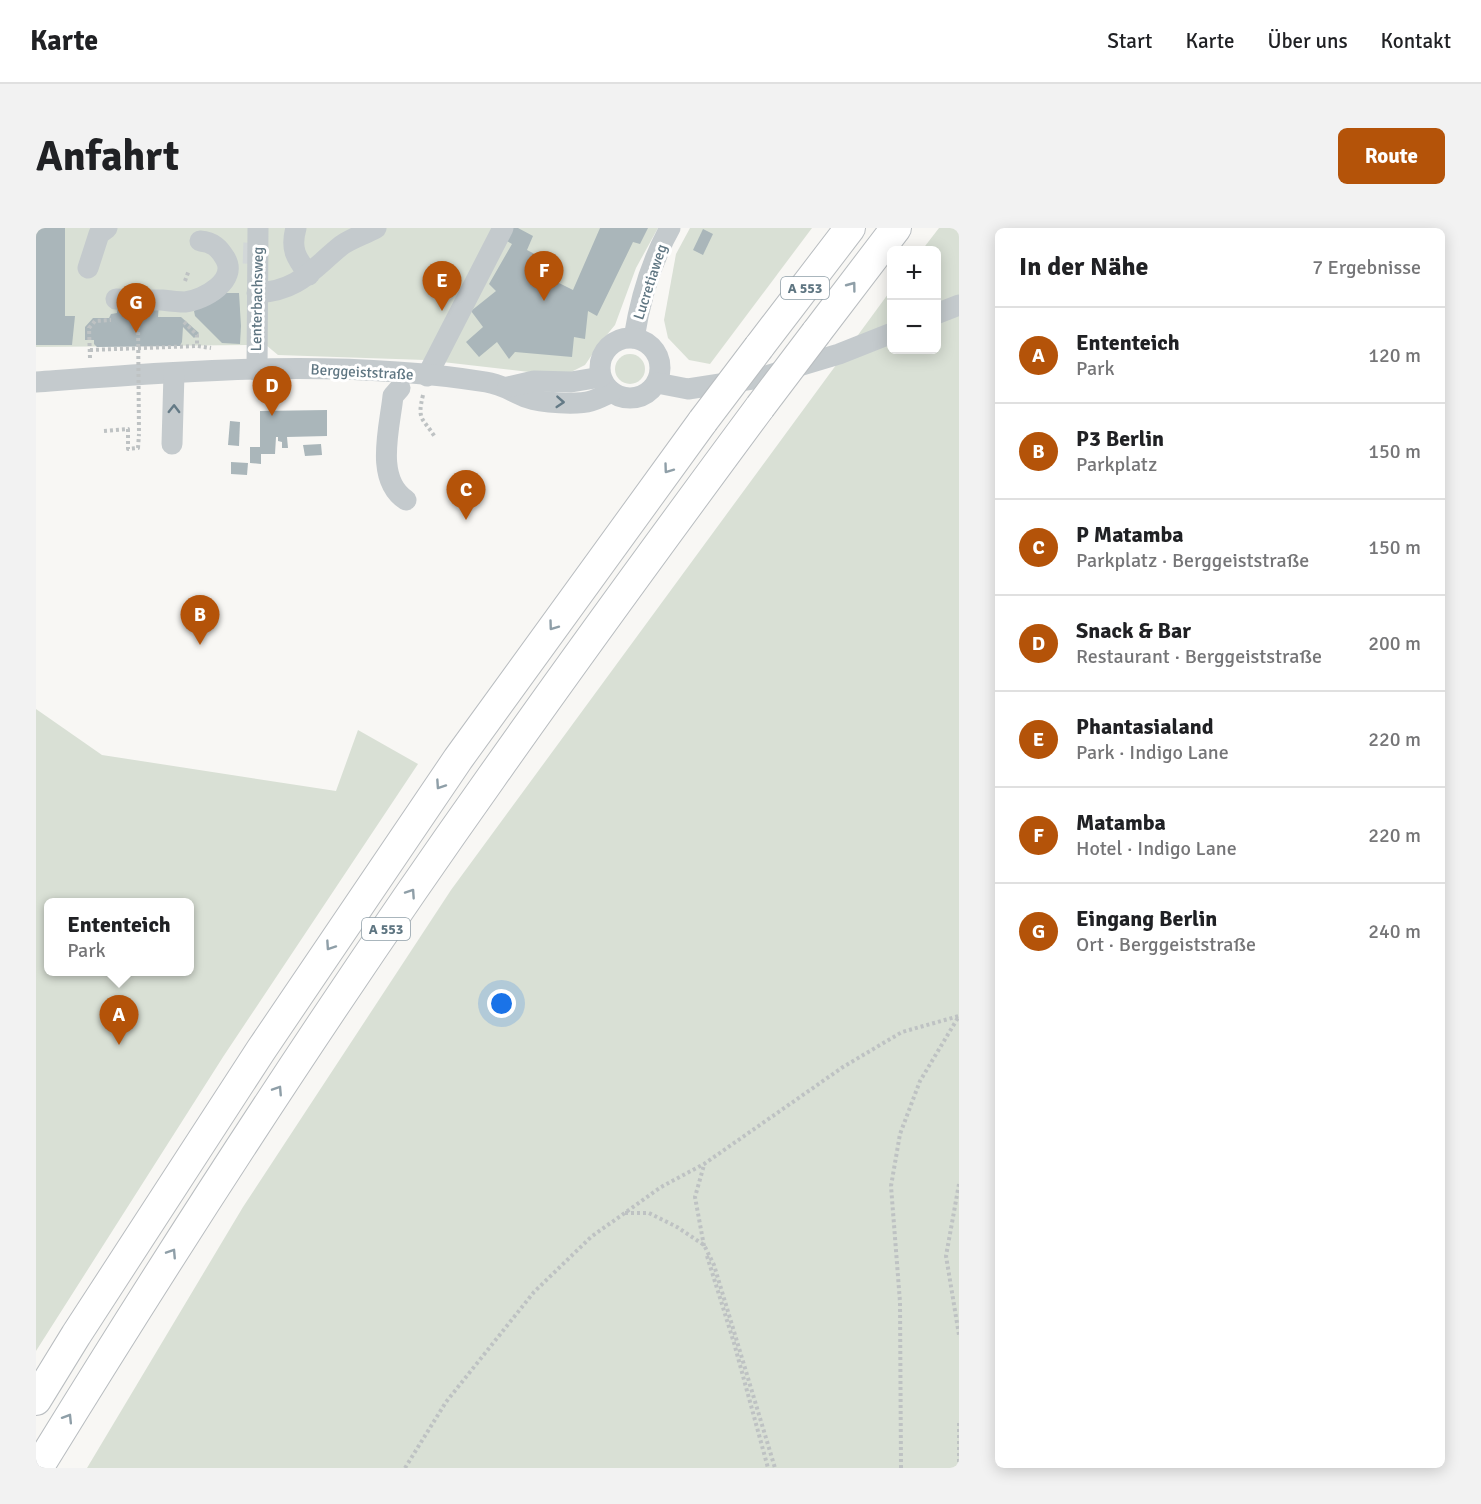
<!DOCTYPE html>
<html lang="de">
<meta charset="utf-8">
<style>
body{margin:0;font-family:Signika,sans-serif;background:#f2f2f2;color:#202124}
.controls{position:absolute;right:18px;top:18px;display:grid;overflow:hidden;border-radius:9px;box-shadow:0 3px 15px #0003}
.controls button{width:54px;height:54px;display:grid;place-items:center;padding:0;border:0;border-bottom:2px solid #e0e0e0;background:#fff;color:#202124;font:30px sans-serif}
.you{position:absolute;left:466px;top:776px;width:21px;height:21px;margin:-15px;border:4px solid #fff;border-radius:50%;background:#1a73e8;box-shadow:0 0 0 9px #1a73e833}
.badge{display:grid;place-items:center;width:39px;height:39px;border-radius:50%;background:#b45309;color:#fff;font-size:20px;font-weight:700}
.pin{position:absolute;translate:-50% -50px;filter:drop-shadow(0 2px 3px #0008)}
.pin::after{content:'';position:absolute;top:32px;width:21px;height:18px;background:inherit;clip-path:polygon(0 0,100% 0,50% 100%)}
.popup{position:absolute;left:8px;top:670px;width:150px;height:78px;box-sizing:border-box;display:grid;place-content:center;border-radius:9px;background:#fff;filter:drop-shadow(0 2px 4px #0005);font-size:20px;white-space:nowrap;color:#757577}
.popup b{font-size:22px;color:#202124}
.popup::after{content:'';position:absolute;left:50%;top:100%;margin-left:-12px;border:12px solid transparent;border-top-color:#fff}
.list{margin:0;padding:0;list-style:none}
h2{display:flex;justify-content:space-between;align-items:center;height:78px;margin:0;padding:0 24px;font-size:26px}
h2 small{font-size:20px;font-weight:400;color:#757577}
.list li{display:grid;grid-template-columns:39px 1fr auto;gap:18px;align-items:center;box-sizing:border-box;height:96px;padding:0 24px;border-top:2px solid #e0e0e0}
.list b{display:block;font-size:22px;white-space:nowrap}
.list p{margin:0;font-size:20px;white-space:nowrap;color:#757577}
.list em{font-size:20px;font-style:normal;color:#757577}
.map{position:relative;flex:none;width:923px;height:1240px;overflow:hidden;border-radius:9px}
header{display:flex;align-items:center;gap:36px;box-sizing:border-box;height:84px;padding:0 30px;background:#fff;border-bottom:2px solid #e0e0e0}
header strong{font-size:28px}
nav{display:flex;gap:33px;margin-inline-start:auto;font-size:21px}
.intro{display:flex;align-items:center;justify-content:space-between;box-sizing:border-box;height:144px;padding:0 36px}
h1{margin:0;font-size:42px}
.button{padding:15px 27px;border-radius:9px;background:#b45309;color:#fff;font-size:21px;font-weight:700}
main{display:flex;gap:36px;padding:0 36px}
aside{flex:1;background:#fff;border-radius:9px;box-shadow:0 3px 15px #0003}
.map>svg:first-child{display:block}
</style>
<header>
<strong>Karte</strong>
<nav><a>Start</a><a>Karte</a><a>Über uns</a><a>Kontakt</a></nav>
</header>
<div class="intro"><h1>Anfahrt</h1><a class="button">Route</a></div>
<main>
<div class="map">
<svg width="923" height="1240" viewBox="0 0 923 1240">
<rect width="100%" height="100%" fill="#f8f7f4"/>
<!-- green -->
<g fill="#d9e0d5" fill-rule="evenodd">
<path d="M0,0H216L213,117L0,119Z"/>
<path d="M229,0H622L600,40L579,97L564,115L549,137L527,148L389,132L242,127L230,117Z"/>
<path d="M654,0H776L674,136L653,132L632,110L628,92L640,26Z"/>
<path d="M903,0H923V1240H51L207,979L415,662L855,62L856,122H900V22H886Z"/>
<circle cx="594" cy="141" r="15"/>
<path d="M0,481L66,527L300,563L322,502L382,536L187,829L0,1123ZM13,674H154V744H13Z"/>
</g>
<!-- building -->
<g fill="#aab6ba">
<path d="M0,0H29V88H39L36,117H0Z"/>
<path d="M475,0H482L497,8L491,22L514,34L510,42L522,48L519,53L537,62L564,0H612L604,16L597,14L561,88L552,83L549,111L538,109L536,129L479,124L473,131L461,114L443,129L430,114L447,99L435,83L460,63L453,56L476,16L469,12Z"/>
<path d="M667,1L677,6L667,27L657,22Z"/>
<path d="M182,65H203L205,98L204,116L186,115L159,88L158,83Z"/>
<path d="M82,75H123L122,89H145L163,105L158,110L147,99L146,114L144,118L61,119L58,116V112H49V99L57,90H73L75,86L81,85Z"/>
<path d="M291,182V208L251,209L252,220H246V214L242,213V209H240L239,226H225V236L214,235V219H224V183Z"/>
<path d="M194,193L204,194L203,218L192,217Z"/>
<path d="M285,216L286,227L269,228L267,217Z"/>
<path d="M195,234L212,235L211,247L195,246Z"/>
</g>
<g fill="none" stroke-linecap="round" stroke-linejoin="round">
<!-- minor-tunnel -->
<path stroke="#d2d7d8" stroke-width="21" stroke-dasharray="21 10" stroke-linecap="butt" d="M207,25L237,26"/>
<!-- highway casing -->
<g stroke="#b9bdc0" stroke-width="32">
<g id="highway">
<path d="M780,105L860,0"/>
<path d="M723,119L814,0"/>
<path d="M0,1172L40,1107L225,822L422,531L667,193"/>
<path d="M2,1240C146,1006 296,774 455,550C543,425 633,302 724,179"/>
</g>
</g>
<!-- path -->
<g stroke="#bec2c3" stroke-width="4" stroke-dasharray="3 3" stroke-linecap="butt">
<path d="M149,53L153,42"/>
<path d="M148,94L161,107V118"/>
<path d="M54,122L161,118L175,120"/>
<path d="M54,130L53,100L59,93L75,92"/>
<path d="M387,167C381,192 386,189 399,209"/>
<path d="M68,203L92,201V221L102,220L103,206"/>
<path d="M923,956L910,1028L923,1107"/>
<path d="M589,985H613L641,999L668,1017L678,1037L739,1240"/>
<path d="M668,1018L659,969L668,937"/>
<path d="M671,1028L698,1115L732,1240"/>
<path d="M369,1240L410,1174L498,1064L555,1009L625,959L668,936L807,839L866,804L923,788"/>
<path d="M865,1240L864,1074L855,958L864,906L884,853L923,788"/>
<path d="M923,1240V1195"/>
</g>
<!-- minor -->
<g stroke="#c4cacd" stroke-width="21">
<path d="M260,0C254,21 260,30 273,47"/>
<path d="M52,40L63,6L71,0"/>
<path d="M221,65C263,63 276,41 306,17C316,10 329,6 340,0"/>
<path d="M80,71C95,72 111,72 126,72C134,73 142,74 149,74C168,72 203,52 189,30C183,20 177,14 164,13"/>
<path d="M900,86L923,77"/>
<path d="M598,110C604,72 615,34 634,0"/>
<circle cx="594" cy="140" r="30"/>
<path d="M221,143L222,0"/>
<path d="M391,148L467,0"/>
<path d="M0,154C149,143 301,130 450,154C468,157 476,164 492,170C505,175 542,177 555,173C562,171 569,167 576,164"/>
<path d="M621,155L652,161L723,150L803,126L856,105"/>
<path d="M472,159L498,153L535,154L565,149"/>
<path d="M364,160L357,168C354,199 338,251 370,272"/>
<path d="M136,216L138,145"/>
</g>
<!-- highway -->
<use href="#highway" stroke="#fff" stroke-width="30"/>
<!-- highway-bridge casing -->
<g stroke="#b9bdc0" stroke-width="32" stroke-linecap="butt">
<g id="highway-bridge">
<path d="M724,179L780,105"/>
<path d="M667,193L723,119"/>
</g>
</g>
<!-- path-bridge -->
<path stroke="#bec2c3" stroke-width="4" stroke-dasharray="3 3" stroke-linecap="butt" d="M102,92L103,206"/>
<!-- highway-bridge -->
<use href="#highway-bridge" stroke="#fff" stroke-width="30"/>
</g>
<!-- one-way arrows -->
<defs><path id="oneway-chevron" d="M-2-3.5L2.5 0L-2 3.5" fill="none" stroke-width="1.6" stroke-linecap="round" stroke-linejoin="round" transform="scale(1.5)"/></defs>
<g stroke="#8f9fa8">
<use href="#oneway-chevron" transform="translate(816 58) rotate(-53)"/>
<use href="#oneway-chevron" transform="translate(632 241) rotate(126)"/>
<use href="#oneway-chevron" transform="translate(517 398) rotate(126)"/>
<use href="#oneway-chevron" transform="translate(404 557) rotate(124)"/>
<use href="#oneway-chevron" transform="translate(375 665) rotate(-56)"/>
<use href="#oneway-chevron" transform="translate(294 718) rotate(124)"/>
<use href="#oneway-chevron" transform="translate(242 862) rotate(-57)"/>
<use href="#oneway-chevron" transform="translate(136 1025) rotate(-57)"/>
<use href="#oneway-chevron" transform="translate(32 1190) rotate(-58)"/>
</g>
<g stroke="#647a86">
<use href="#oneway-chevron" transform="translate(524 174) rotate(4)"/>
<use href="#oneway-chevron" transform="translate(138 181) rotate(-89)"/>
</g>
<g text-anchor="middle" stroke-width="6" stroke-linejoin="round" paint-order="stroke">
<!-- shield labels -->
<g fill="#fff" stroke="#8f9fa8" stroke-width="1.5">
<rect x="745" y="49" width="48" height="22" rx="4.5"/>
<rect x="326" y="690" width="48" height="22" rx="4.5"/>
</g>
<g font-size="14" font-weight="bold" fill="#5f7682">
<text x="769" y="65">A 553</text>
<text x="350" y="706">A 553</text>
</g>
<!-- street labels -->
<g font-size="15" fill="#5f7682" stroke="#fff">
<text transform="translate(614 54) rotate(-72)" y="5">Lucretiaweg</text>
<text transform="translate(221 71) rotate(-89)" y="5">Lenterbachsweg</text>
<text transform="translate(326 144) rotate(3)" y="5">Berggeiststraße</text>
</g>
</g>
</svg>
<div class="controls">
<button>+</button>
<button>−</button>
</div>
<div class="you"></div>
<div class="pin badge" style="left:83px;top:817px">A</div>
<div class="popup"><b>Ententeich</b>Park</div>
<div class="pin badge" style="left:164px;top:417px">B</div>
<div class="pin badge" style="left:430px;top:292px">C</div>
<div class="pin badge" style="left:236px;top:188px">D</div>
<div class="pin badge" style="left:406px;top:83px">E</div>
<div class="pin badge" style="left:508px;top:73px">F</div>
<div class="pin badge" style="left:100px;top:105px">G</div>
</div>
<aside>
<h2>In der Nähe<small>7 Ergebnisse</small></h2>
<ul class="list">
<li><span class="badge">A</span><div><b>Ententeich</b><p>Park</p></div><em>120 m</em></li>
<li><span class="badge">B</span><div><b>P3 Berlin</b><p>Parkplatz</p></div><em>150 m</em></li>
<li><span class="badge">C</span><div><b>P Matamba</b><p>Parkplatz · Berggeiststraße</p></div><em>150 m</em></li>
<li><span class="badge">D</span><div><b>Snack &amp; Bar</b><p>Restaurant · Berggeiststraße</p></div><em>200 m</em></li>
<li><span class="badge">E</span><div><b>Phantasialand</b><p>Park · Indigo Lane</p></div><em>220 m</em></li>
<li><span class="badge">F</span><div><b>Matamba</b><p>Hotel · Indigo Lane</p></div><em>220 m</em></li>
<li><span class="badge">G</span><div><b>Eingang Berlin</b><p>Ort · Berggeiststraße</p></div><em>240 m</em></li>
</ul>
</aside>
</main>
